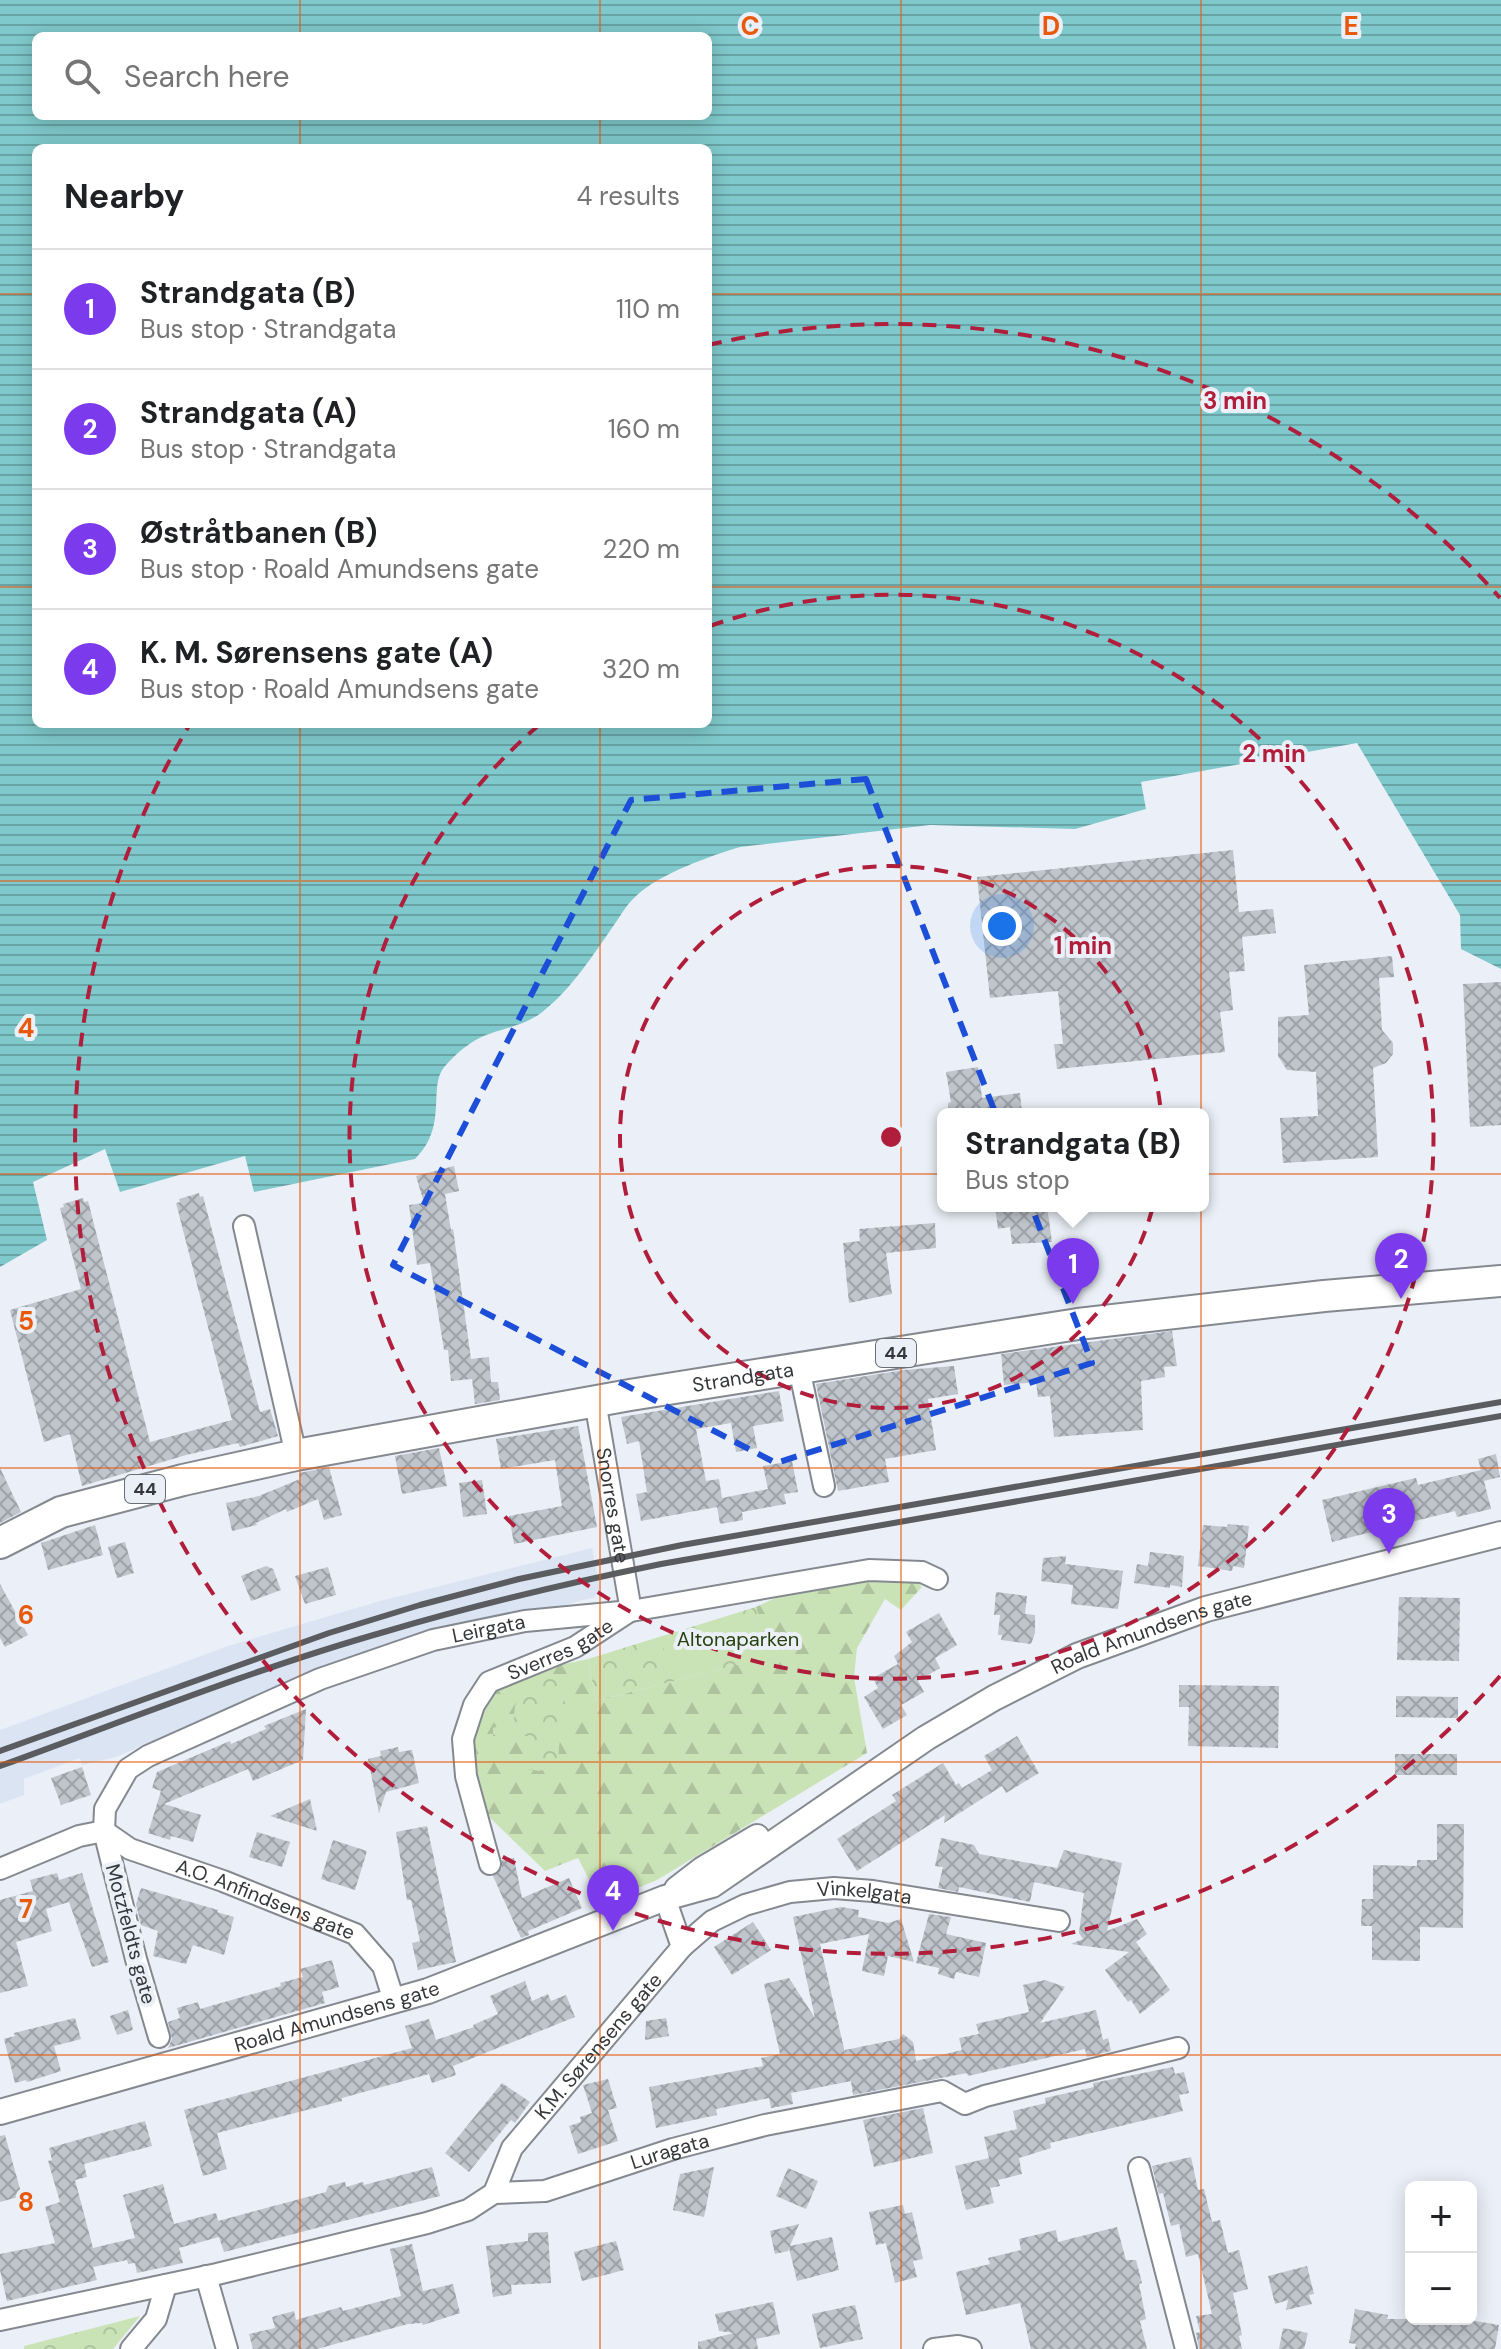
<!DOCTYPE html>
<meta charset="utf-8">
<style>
body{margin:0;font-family:"DM Sans",sans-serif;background:#f2f2f2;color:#202124}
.controls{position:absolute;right:24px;bottom:24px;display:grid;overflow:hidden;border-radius:12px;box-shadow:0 4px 20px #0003}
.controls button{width:72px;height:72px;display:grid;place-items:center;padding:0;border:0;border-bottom:2px solid #e0e0e0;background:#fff;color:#202124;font:40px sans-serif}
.you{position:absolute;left:1002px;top:926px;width:28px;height:28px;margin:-20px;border:6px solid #fff;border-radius:50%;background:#1a73e8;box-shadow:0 0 0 12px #1a73e833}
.badge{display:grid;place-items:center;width:52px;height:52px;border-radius:50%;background:#7c3aed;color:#fff;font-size:26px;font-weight:700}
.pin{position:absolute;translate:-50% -66px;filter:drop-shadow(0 2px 4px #0008)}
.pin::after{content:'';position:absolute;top:42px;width:28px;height:24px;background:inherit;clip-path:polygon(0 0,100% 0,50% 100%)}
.popup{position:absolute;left:937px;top:1108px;width:272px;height:104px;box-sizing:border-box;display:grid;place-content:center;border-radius:12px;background:#fff;filter:drop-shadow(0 2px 6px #0005);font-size:26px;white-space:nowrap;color:#757577}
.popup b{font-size:30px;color:#202124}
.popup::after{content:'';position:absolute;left:50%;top:100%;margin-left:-16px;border:16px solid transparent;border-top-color:#fff}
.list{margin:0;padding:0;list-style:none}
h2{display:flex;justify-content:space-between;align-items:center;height:104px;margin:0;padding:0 32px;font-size:34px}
h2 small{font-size:26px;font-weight:400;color:#757577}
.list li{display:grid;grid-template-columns:52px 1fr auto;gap:24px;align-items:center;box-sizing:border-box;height:120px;padding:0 32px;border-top:2px solid #e0e0e0}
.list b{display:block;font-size:30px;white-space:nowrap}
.list p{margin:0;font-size:26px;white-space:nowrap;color:#757577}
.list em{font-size:26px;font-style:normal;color:#757577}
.icon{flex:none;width:44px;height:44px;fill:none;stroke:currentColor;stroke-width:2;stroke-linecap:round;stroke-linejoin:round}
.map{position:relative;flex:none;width:1501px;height:2349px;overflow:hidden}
.search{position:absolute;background:#fff;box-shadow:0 4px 20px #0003;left:32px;top:32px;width:680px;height:88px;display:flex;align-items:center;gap:20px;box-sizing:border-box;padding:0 28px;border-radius:12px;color:#757577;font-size:30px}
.panel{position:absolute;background:#fff;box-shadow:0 4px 20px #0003;left:32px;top:144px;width:680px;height:584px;border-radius:12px}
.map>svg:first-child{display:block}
</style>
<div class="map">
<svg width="1501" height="2349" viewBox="0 0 1501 2349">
<defs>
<pattern id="forest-firs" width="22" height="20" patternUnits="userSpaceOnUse" patternTransform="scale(2)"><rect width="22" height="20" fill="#cae3b6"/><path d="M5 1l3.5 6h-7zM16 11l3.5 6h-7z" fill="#aec39d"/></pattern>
<pattern id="park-crowns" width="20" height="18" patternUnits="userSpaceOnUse" patternTransform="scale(2)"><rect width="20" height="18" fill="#cae3b6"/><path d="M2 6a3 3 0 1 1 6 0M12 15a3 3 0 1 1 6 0" fill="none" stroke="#aec39d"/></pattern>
<pattern id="water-rules" width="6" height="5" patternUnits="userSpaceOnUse" patternTransform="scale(2)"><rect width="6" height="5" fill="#7fc8cb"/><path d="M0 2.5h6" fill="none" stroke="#69a3a6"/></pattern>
<pattern id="building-cross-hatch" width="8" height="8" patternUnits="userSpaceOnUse" patternTransform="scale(2)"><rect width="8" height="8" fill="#bfc5cc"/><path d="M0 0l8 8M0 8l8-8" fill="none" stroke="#9ca1a7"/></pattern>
</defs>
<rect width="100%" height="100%" fill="#ebf0f8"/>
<!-- built -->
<path fill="#dbe4f3" d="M592,1548L600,1589L595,1597L324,1669L116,1757L82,1765L80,1758L24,1779V1795L0,1804V1730L228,1646L380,1601Z"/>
<!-- forest -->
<path fill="url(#forest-firs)" d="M870,1577H913L922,1587L901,1610L885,1599L857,1648L854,1677L867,1753L657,1880L601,1903L578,1858L545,1871L483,1811L474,1780L470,1735L480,1708L501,1678L588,1659L596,1701L770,1656L756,1607L803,1585Z"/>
<!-- park -->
<g fill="url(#park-crowns)">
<path d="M756,1607L771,1656L596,1701L588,1659Z"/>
<path d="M552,1672L556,1677L568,1711L561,1723L558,1761L555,1766L539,1771L528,1769L525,1755L527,1736H493V1728L514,1720C517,1679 522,1692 552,1672Z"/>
<path d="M140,2316L113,2349H24V2346Z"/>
</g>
<!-- pitch -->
<path fill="#cae3b6" d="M744,1616L754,1654L672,1677L661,1639Z"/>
<!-- water -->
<path fill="url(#water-rules)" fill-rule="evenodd" d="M0,0H1501V969L1461,949L1460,915L1357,743L1141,782L1146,809L1075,829L930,825L740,847C710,856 659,874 636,896C627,904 621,915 614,925C593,955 571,990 541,1013C521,1028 494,1029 474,1041C464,1047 453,1057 446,1065C426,1085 450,1125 415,1159L254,1192L245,1156L120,1192L105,1149L33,1182L47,1240L0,1267ZM36,36H708V116H36ZM36,148H708V724H36Z"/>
<!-- building -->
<g fill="url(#building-cross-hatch)">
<path d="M1233,850L1239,912L1273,909L1276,933L1242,937L1245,971L1229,972L1233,1010L1220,1012L1225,1052L1057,1069L1054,1044H1063L1058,991L990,998L977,877Z"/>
<path d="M1392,956L1394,977L1379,978L1382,1030L1393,1043V1054L1386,1063L1373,1068L1378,1157L1283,1163L1280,1118L1318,1116L1316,1072L1287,1070L1278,1056V1017L1309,1015L1304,965Z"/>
<path d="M1501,982V1125L1470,1127L1463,984Z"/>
<path d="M978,1067L982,1098L1020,1093L1022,1114H948V1103L951,1102L946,1072Z"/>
<path d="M454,1166L459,1191L445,1194L451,1230L453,1229L471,1359L489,1357L491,1382H498L500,1400L475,1404L472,1379L451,1381L448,1350H444L430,1263L417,1265L409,1205L424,1203L416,1176Z"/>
<path d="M199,1193L200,1197L203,1196L260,1412L270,1409L278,1436L240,1447L238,1443L186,1455L82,1486L70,1434L44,1442L10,1310L81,1289L60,1208L64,1207L63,1204L83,1198L84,1202L88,1201L150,1442L232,1420L176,1203L180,1202L179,1199Z"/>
<path d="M995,1206H1047L1052,1242L1012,1244L1010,1227L998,1229Z"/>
<path d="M935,1223L936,1248L886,1253L892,1294L849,1303L843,1243L860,1241L859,1229Z"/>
<path d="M1172,1331L1177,1366L1164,1367L1165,1377L1141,1381L1143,1430L1054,1437L1050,1396L1038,1397L1036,1382L1004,1385L1001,1354Z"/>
<path d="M954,1366L958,1394L928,1399L936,1450L885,1459L889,1482L838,1491L816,1384L904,1370Z"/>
<path d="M779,1391L784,1421L753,1426L757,1448L736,1452L731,1423L696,1429L706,1481L719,1479L722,1498L768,1489L763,1466L792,1461L798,1492L784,1494L786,1504L742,1512L743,1520L720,1524L717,1507L641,1521L636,1494L647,1492L639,1441L627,1444L621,1417Z"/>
<path d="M578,1426L597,1527L514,1544L509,1516L562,1506L555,1460L501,1469L496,1439Z"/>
<path d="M439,1448L447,1486L402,1494L395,1456Z"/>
<path d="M1496,1454L1500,1477L1484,1481L1491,1509L1457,1517L1455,1511L1332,1542L1322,1500L1416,1478L1418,1485L1481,1470L1478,1459Z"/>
<path d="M329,1467L342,1515L324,1520L318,1499L287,1512L286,1509L256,1523L257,1525L232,1531L226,1503L259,1496L300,1479L299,1473Z"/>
<path d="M0,1468L21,1512L0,1523Z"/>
<path d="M482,1480L487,1514L463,1517L459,1483Z"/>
<path d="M1228,1524L1249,1526L1244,1568L1233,1566L1232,1571L1198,1566L1203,1525L1227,1527Z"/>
<path d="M95,1525L103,1555L48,1570L41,1543Z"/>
<path d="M125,1542L134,1573L117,1578L108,1547Z"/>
<path d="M1150,1552L1184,1556L1182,1587L1170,1585V1588L1134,1583L1137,1564L1148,1566Z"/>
<path d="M1066,1556L1065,1564L1123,1571L1118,1609L1071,1604L1073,1585L1041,1581L1043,1558Z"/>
<path d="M266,1566L273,1569L281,1590L251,1601L241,1576Z"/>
<path d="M328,1567L336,1595L305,1604L295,1576Z"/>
<path d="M0,1584L28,1635L5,1647L0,1638Z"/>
<path d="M996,1592L1027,1596L1025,1614L1035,1615V1633L1031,1644L1001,1640L1002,1635H998L1000,1615H994Z"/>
<path d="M1399,1597L1460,1598L1459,1661L1397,1660Z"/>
<path d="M939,1613L957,1645L935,1658L940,1668L918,1681L924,1692L901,1705L907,1715L883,1729L864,1697L878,1688L873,1678L898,1664L894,1656L912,1642L906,1632Z"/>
<path d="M1179,1685L1279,1686L1278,1748L1188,1746L1189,1707H1179Z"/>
<path d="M1396,1696L1458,1697V1718L1396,1717Z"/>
<path d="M306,1709L303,1760L253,1781L248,1769L164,1804L201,1815L193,1842L171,1836L170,1840L148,1833L161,1791L152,1788L157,1772L230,1741L231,1744L266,1729L264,1726Z"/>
<path d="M1017,1736L1039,1773L1006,1793L1002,1786L944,1823L945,1815L857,1871L837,1839L896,1801L892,1795L943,1763L956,1785L959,1783L962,1788L992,1770L984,1756Z"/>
<path d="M398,1747L399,1752L412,1750L419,1783L386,1792L379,1813L368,1759L381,1756L380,1751Z"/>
<rect x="1395" y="1754" width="62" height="21"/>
<path d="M82,1767L91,1795L61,1805L51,1778Z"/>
<path d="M310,1799L317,1831L270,1816Z"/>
<path d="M1437,1824H1464L1463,1928L1420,1927V1961L1372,1960V1926H1361L1362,1899H1373V1865L1417,1866V1860H1437Z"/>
<path d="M427,1826L456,1962L418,1970L412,1943L420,1941L411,1900H407L396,1832Z"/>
<path d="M257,1832L290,1842L282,1867L249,1857Z"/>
<path d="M941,1838L974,1845L979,1854L1057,1868L1064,1850L1122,1863L1107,1931L1137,1919L1147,1934L1136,1942L1170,1990L1140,2014L1131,2000L1128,2002L1105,1970L1129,1952L1071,1944L1083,1939L1079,1933L1084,1893L1034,1882L1030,1902L959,1887L958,1892L938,1888L943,1867L935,1866Z"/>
<path d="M333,1840L367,1851L355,1890L321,1879Z"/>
<path d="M514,1858L522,1898L569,1878L582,1908L528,1931L529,1935L521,1938L493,1876L502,1868V1860Z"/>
<path d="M57,1873L59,1880L82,1873L109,1962L92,1967L69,1902L46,1909L52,1931L16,1942L28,1986L0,1993V1900L33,1891L30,1880Z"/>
<path d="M141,1888L218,1910L217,1912L234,1917L224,1955L193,1945L186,1964L153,1956L158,1931L141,1925L136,1904Z"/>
<path d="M841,1907L859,1910L858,1917L888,1923L901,1919L914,1962L888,1956L884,1976L862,1971L869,1934L820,1944L845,2053V2050L899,2039L903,2034L913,2042L916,2061L962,2050L959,2038L979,2034L976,2024L1029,2012L1023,1985L1045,1980L1065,1987L1040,2023L1096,2010L1103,2040L1108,2038L1111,2051L1087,2057L1085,2049L968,2076L967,2073L853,2095L851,2081L791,2093L793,2104L771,2108L769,2098L716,2109L717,2115L656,2128L649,2087L763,2066L761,2058L780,2054L764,1984L789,1978L815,2018L793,1917Z"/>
<path d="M929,1914L951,1917L946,1934L986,1943L979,1977L956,1972L954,1979L938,1974L939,1968L916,1963Z"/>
<path d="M753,1922L771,1950L732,1975L714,1947Z"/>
<path d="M332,1960L339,1987L322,1992L325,2003L168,2048L172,2039L168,2022L180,2018L177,2008L198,2002L200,2009L281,1986L280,1983L303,1977L300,1969Z"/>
<path d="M525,1981L532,2001L548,1994L551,2001L566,1995L575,2017L453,2066L456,2075L432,2083L429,2074L342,2098V2101L217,2133L227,2169L203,2176L184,2110L412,2048L405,2026L429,2019L436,2040L474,2027L473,2025L498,2014L490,1996Z"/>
<path d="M128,2010L133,2030L117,2035L110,2016Z"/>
<path d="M75,2018L81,2039L54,2046L61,2071L27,2082L26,2080L15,2083L4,2039L15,2036L14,2033Z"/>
<path d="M666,2018L669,2036L645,2040L646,2021Z"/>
<path d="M1173,2067L1175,2074L1184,2072L1189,2093L1179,2095L1183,2111L1050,2143L1051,2148L1019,2158L1022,2174L998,2180L1000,2186L990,2188L994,2203L966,2210L955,2166L989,2158L984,2137L1017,2129L1013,2111L1046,2103L1045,2098L1094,2087L1093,2083Z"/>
<path d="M608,2079L617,2108L608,2110L618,2141L578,2154L569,2126L581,2122L580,2117L592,2113L583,2085Z"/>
<path d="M502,2083L530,2102L515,2123L511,2120L505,2127L469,2172L445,2153Z"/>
<path d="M923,2108L933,2153L874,2167L863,2120Z"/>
<path d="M145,2121L152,2146L84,2164L87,2177L75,2180L93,2248L135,2238L123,2195L163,2184L174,2224L216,2213L218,2221L326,2192L328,2186L345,2182L346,2187L363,2182L364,2185L432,2167L440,2196L224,2252L219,2237L179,2248L183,2263L137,2273L135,2263L128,2264L127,2260L93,2267L97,2280L7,2301L0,2270V2254L55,2243L45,2207L60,2202L48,2161L52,2160L49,2148Z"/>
<path d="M5,2135L22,2196L0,2202V2136Z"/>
<path d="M1191,2157L1198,2190L1204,2189L1212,2222L1220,2220L1228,2253L1239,2250L1248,2289L1233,2293L1242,2335L1239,2336L1242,2349H1199L1196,2333L1200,2332L1196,2316L1212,2314L1198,2254L1186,2257L1179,2224L1171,2226L1163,2193L1159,2194L1152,2166Z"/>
<path d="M714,2167L704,2217L673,2210L680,2174Z"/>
<path d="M788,2168L818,2181L806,2209L776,2196Z"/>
<path d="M903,2205L905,2214L912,2212L923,2259L913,2261L917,2277L895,2283L886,2243L876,2245L869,2212Z"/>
<path d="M799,2224L790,2246L832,2237L839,2270L797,2281L789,2248L788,2251L775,2254L770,2231Z"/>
<path d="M1117,2227L1126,2260H1136L1142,2283L1139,2284L1146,2319L1140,2321L1147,2349H1031L1020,2303L966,2315L956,2272L990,2264L988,2258L1021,2250L1019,2239L1056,2230L1058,2242Z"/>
<path d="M548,2232L551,2283L511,2285L512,2294L493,2297L486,2246L528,2241V2233Z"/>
<path d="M616,2241L624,2270L582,2281L574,2252Z"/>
<path d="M412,2244L423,2291L453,2284L460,2313L423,2325L422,2323L408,2324L317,2349H253L249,2334L275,2328L272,2317L294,2311L296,2320L341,2307L343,2311L401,2296L390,2249Z"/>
<path d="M1307,2266L1314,2294L1309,2295L1312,2304L1286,2310L1288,2300L1275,2304L1268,2276Z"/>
<path d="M773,2302L780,2334L756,2339L758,2349H698V2342L734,2333L719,2331L715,2314Z"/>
<path d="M855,2305L863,2339L820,2348L812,2314Z"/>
<path d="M1355,2309L1388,2315L1387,2319H1464L1499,2325L1495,2349H1355L1356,2344L1349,2343Z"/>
<path d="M1283,2328L1308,2333L1304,2349H1279Z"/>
</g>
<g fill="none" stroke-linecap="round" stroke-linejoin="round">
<!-- minor casing -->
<g stroke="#848990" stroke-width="24">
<g id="minor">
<path d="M244,1226L296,1455"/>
<path d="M799,1368L824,1486"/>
<path id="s1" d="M595,1401L631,1611"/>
<path id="s2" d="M104,1831L130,1849L223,1881L355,1934L383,1966L394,2001"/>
<path id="s3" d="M490,1864L466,1776L463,1739L474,1705L489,1682L575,1647L627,1613"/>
<path d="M0,1869L79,1836L104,1831"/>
<path id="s4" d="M682,1947L712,1921L745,1905L790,1892L834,1888L873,1891L1059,1921"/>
<path id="s5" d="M159,2037L136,1959L104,1831L105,1809L128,1769L148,1756L320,1679L433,1640L525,1621L631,1611L869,1570L922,1572L937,1579"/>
<path d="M1139,2168L1186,2349"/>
<path id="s6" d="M494,2193L512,2148L682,1947L665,1898"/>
<path d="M206,2276L227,2349"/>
<path id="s7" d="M0,2320L217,2274L427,2223L468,2210L494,2193L545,2191L673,2149L765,2125L942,2091L965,2104L985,2096L1178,2048"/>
<path d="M131,2349L156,2319L166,2285"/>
<path d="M934,2349L958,2346L971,2349"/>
</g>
</g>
<!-- tertiary casing -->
<g stroke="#848990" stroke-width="28">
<g id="tertiary">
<path d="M677,1889L703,1869L757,1837"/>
<path id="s8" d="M0,2112L428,1991L665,1898L712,1885L926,1738L994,1698L1077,1656L1206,1609L1501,1534"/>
</g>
</g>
<!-- primary casing -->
<g stroke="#848990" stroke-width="34">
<g id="primary">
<path id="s9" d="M0,1543L61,1512L183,1480L296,1455L630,1395L1078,1324L1324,1296L1501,1281"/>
</g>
</g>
<!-- minor -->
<use href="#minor" stroke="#fff" stroke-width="20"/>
<!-- tertiary -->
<use href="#tertiary" stroke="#fff" stroke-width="24"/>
<!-- primary -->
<use href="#primary" stroke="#fff" stroke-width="30"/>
<!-- rail -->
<g stroke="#5a5c60" stroke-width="6">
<path d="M0,1751L329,1633L420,1605L519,1579L682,1545L1501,1402"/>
<path d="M0,1766C127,1720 254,1669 384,1632C475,1605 568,1583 661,1564L1501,1416"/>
</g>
</g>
<!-- marked area -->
<path fill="none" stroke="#1d4ed8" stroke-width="6" stroke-dasharray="16 10" stroke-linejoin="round" d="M866,779L1092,1363L776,1463L393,1265L631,800Z"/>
<!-- grid -->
<path fill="none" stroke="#e8590c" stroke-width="2" stroke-opacity="0.55" d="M300,0V36M600,0V36M901,0V2349M1201,0V2349M300,116V148M600,116V148M0,294H36M708,294H1501M0,587H36M708,587H1501M300,724V2349M600,724V2349M0,881H1501M0,1174H1501M0,1468H1501M0,1762H1501M0,2055H1501"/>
<!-- distance rings -->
<g fill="none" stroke="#b11e3c" stroke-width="4" stroke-dasharray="14 10">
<circle cx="891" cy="1137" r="271"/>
<path d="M710 626A542 542 0 1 1 539 725"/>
<path d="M1500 1676A813 813 0 0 1 190 724M708 345A813 813 0 0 1 1500 598"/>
</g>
<g text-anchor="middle" stroke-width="8" stroke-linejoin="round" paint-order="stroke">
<!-- shield labels -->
<g fill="#ebf0f8" stroke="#6c6e73" stroke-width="2">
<rect x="876" y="1339" width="40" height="28" rx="6"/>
<rect x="125" y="1475" width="40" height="28" rx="6"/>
</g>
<g font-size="18" font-weight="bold" fill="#35373a">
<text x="896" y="1359">44</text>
<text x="145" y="1495">44</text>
</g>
<!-- street labels -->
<g font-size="20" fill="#35373a" stroke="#ebf0f8">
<text dy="7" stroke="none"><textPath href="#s9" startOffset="764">Strandgata</textPath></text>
<text dy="7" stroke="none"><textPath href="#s1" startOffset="106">Snorres gate</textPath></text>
<text dy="7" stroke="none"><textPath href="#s5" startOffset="670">Leirgata</textPath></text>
<text dy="7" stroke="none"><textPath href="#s8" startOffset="1258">Roald Amundsens gate</textPath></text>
<text dy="7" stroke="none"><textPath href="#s3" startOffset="270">Sverres gate</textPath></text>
<text dy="7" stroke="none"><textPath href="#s4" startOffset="198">Vinkelgata</textPath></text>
<text dy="7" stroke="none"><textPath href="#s2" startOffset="176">A.O. Anfindsens gate</textPath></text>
<text transform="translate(131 1934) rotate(75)" y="7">Motzfeldts gate</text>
<text dy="7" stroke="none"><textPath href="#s8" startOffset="350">Roald Amundsens gate</textPath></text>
<text dy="7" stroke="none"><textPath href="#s6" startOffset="182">K.M. Sørensens gate</textPath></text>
<text dy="7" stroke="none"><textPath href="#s7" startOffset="694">Luragata</textPath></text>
</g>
<!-- park labels -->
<g font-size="20" fill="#28400b" stroke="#ebf0f8">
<text x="738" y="1646">Altonaparken</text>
</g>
</g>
<g font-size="26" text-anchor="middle" font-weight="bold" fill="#e8590c" stroke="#ebf0f8" stroke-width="8" stroke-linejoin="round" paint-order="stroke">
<text x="750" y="35">C</text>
<text x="1051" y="35">D</text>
<text x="1351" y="35">E</text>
<text x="26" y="1037">4</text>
<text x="26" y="1330">5</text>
<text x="26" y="1624">6</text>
<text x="26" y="1918">7</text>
<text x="26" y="2211">8</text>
</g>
<circle cx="891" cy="1137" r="12" fill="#b11e3c" stroke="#ebf0f8" stroke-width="4"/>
<g font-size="24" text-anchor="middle" font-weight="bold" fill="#b11e3c" stroke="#ebf0f8" stroke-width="8" stroke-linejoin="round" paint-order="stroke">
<text x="1235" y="409">3 min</text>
<text x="1274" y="762">2 min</text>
<text x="1083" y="954">1 min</text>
</g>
</svg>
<div class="controls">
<button>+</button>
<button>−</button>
</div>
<div class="you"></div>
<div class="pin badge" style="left:1073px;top:1304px">1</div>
<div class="popup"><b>Strandgata (B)</b>Bus stop</div>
<div class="pin badge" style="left:1401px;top:1299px">2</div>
<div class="pin badge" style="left:1389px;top:1554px">3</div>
<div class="pin badge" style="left:613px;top:1931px">4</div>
<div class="search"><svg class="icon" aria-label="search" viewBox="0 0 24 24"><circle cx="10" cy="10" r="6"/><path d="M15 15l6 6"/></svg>Search here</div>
<section class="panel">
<h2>Nearby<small>4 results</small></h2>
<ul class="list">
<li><span class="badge">1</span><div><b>Strandgata (B)</b><p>Bus stop · Strandgata</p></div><em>110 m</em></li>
<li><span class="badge">2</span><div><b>Strandgata (A)</b><p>Bus stop · Strandgata</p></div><em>160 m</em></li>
<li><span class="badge">3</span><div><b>Østråtbanen (B)</b><p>Bus stop · Roald Amundsens gate</p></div><em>220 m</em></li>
<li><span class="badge">4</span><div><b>K. M. Sørensens gate (A)</b><p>Bus stop · Roald Amundsens gate</p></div><em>320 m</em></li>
</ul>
</section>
</div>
